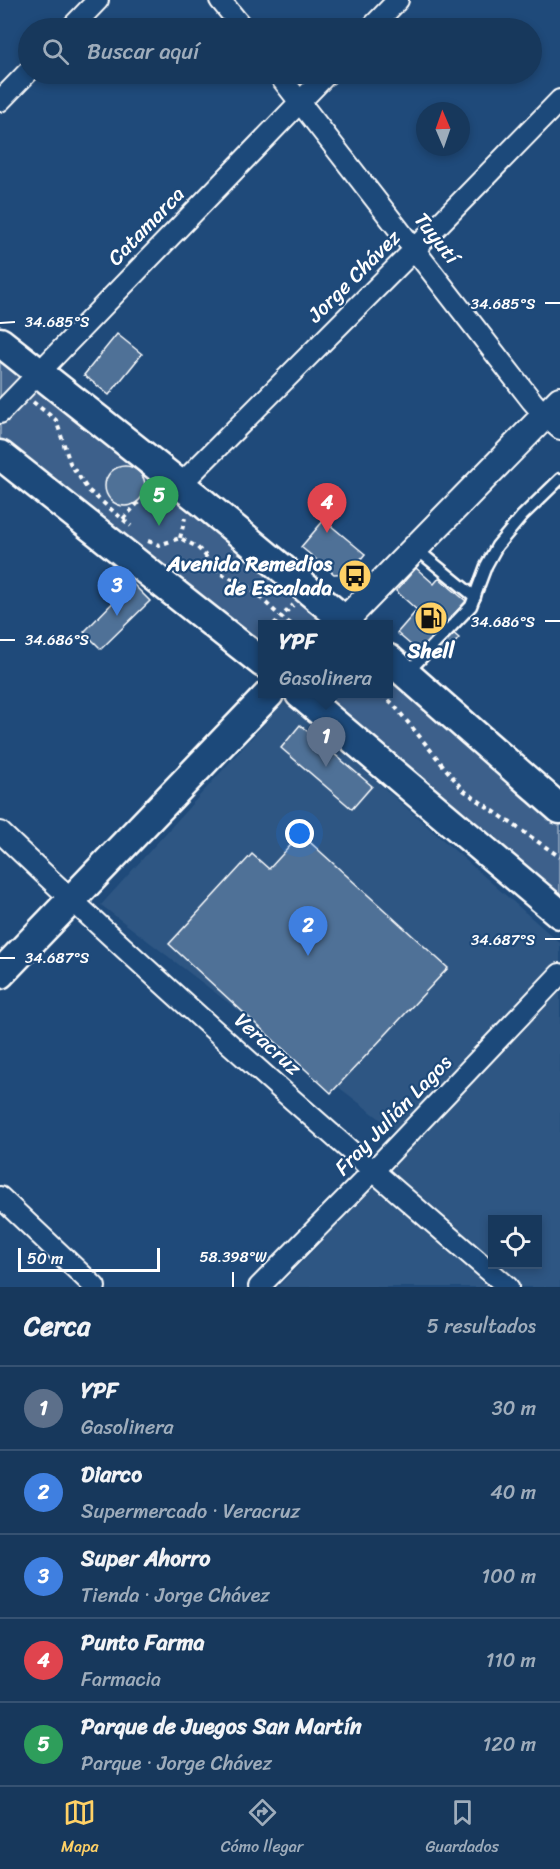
<!DOCTYPE html>
<html lang="es">
<meta charset="utf-8">
<style>
body{margin:0;font-family:Sriracha,sans-serif;background:#203f62;color:#f1f3f6}
.controls{position:absolute;right:18px;bottom:18px;display:grid;overflow:hidden;border-radius:0px;box-shadow:0 3px 9px #0003}
.controls button{width:54px;height:54px;display:grid;place-items:center;padding:0;border:0;border-bottom:2px solid #365272;background:#17385c;color:#f1f3f6;font:30px sans-serif}
.compass{position:absolute;left:416px;top:102px;width:54px;height:54px;border-radius:50%;background:#17385c;box-shadow:0 3px 9px #0003;rotate:358deg}
.scale{position:absolute;left:18px;bottom:15px;width:142px;box-sizing:border-box;padding-left:6px;border:3px solid #fff;border-top:0;font-size:16px;line-height:21px;white-space:nowrap;color:#fff;-webkit-text-stroke:4px #1f4a7a;paint-order:stroke}
.you{position:absolute;left:300px;top:834px;width:21px;height:21px;margin:-15px;border:4px solid #fff;border-radius:50%;background:#1a73e8;box-shadow:0 0 0 9px #1a73e833}
.badge{display:grid;place-items:center;width:39px;height:39px;border-radius:50%;background:#ffd166;color:#fff;font-size:20px;font-weight:700}
.pin{position:absolute;translate:-50% -50px;filter:drop-shadow(0 2px 3px #0008)}
.pin::after{content:'';position:absolute;top:32px;width:21px;height:18px;background:inherit;clip-path:polygon(0 0,100% 0,50% 100%)}
.popup{position:absolute;left:258px;top:620px;width:135px;height:78px;box-sizing:border-box;display:grid;place-content:center;border-radius:0px;background:#17385c;filter:drop-shadow(0 2px 4px #0005);font-size:20px;white-space:nowrap;color:#9eacbb}
.popup b{font-size:22px;color:#f1f3f6}
.popup::after{content:'';position:absolute;left:50%;top:100%;margin-left:-12px;border:12px solid transparent;border-top-color:#17385c}
.list{margin:0;padding:0;list-style:none}
h2{display:flex;justify-content:space-between;align-items:center;height:78px;margin:0;padding:0 24px;font-size:26px}
h2 small{font-size:20px;font-weight:400;color:#9eacbb}
.list li{display:grid;grid-template-columns:39px 1fr auto;gap:18px;align-items:center;box-sizing:border-box;height:84px;padding:0 24px;border-top:2px solid #365272}
.list b{display:block;font-size:22px;white-space:nowrap}
.list p{margin:0;font-size:20px;white-space:nowrap;color:#9eacbb}
.list em{font-size:20px;font-style:normal;color:#9eacbb}
.icon{flex:none;width:33px;height:33px;fill:none;stroke:currentColor;stroke-width:2;stroke-linecap:round;stroke-linejoin:round}
.map{position:relative;flex:none;width:560px;height:1287px;overflow:hidden}
.search{position:absolute;background:#17385c;box-shadow:0 3px 9px #0003;left:18px;right:18px;top:18px;height:66px;display:flex;align-items:center;gap:15px;box-sizing:border-box;padding:0 21px;border-radius:33px;color:#9eacbb;font-size:22px}
.sheet{height:498px;background:#17385c}
nav{display:flex;justify-content:space-around;align-items:center;box-sizing:border-box;height:84px;border-top:2px solid #365272;background:#17385c;font-size:16px;color:#9eacbb}
nav a{display:grid;justify-items:center;gap:3px}
nav .on{color:#ffd166}
.map>svg:first-child{display:block}
</style>
<div class="map">
<svg width="560" height="1287" viewBox="0 0 560 1287">
<rect width="100%" height="100%" fill="#1f4a7a"/>
<filter id="ink" filterUnits="userSpaceOnUse"><feTurbulence type="fractalNoise" baseFrequency=".0167" numOctaves="2"/><feDisplacementMap in="SourceGraphic" scale="12" xChannelSelector="R" yChannelSelector="G"/><feConvolveMatrix kernelMatrix="1 2 1 2 8 2 1 2 1" color-interpolation-filters="sRGB"/></filter>
<g filter="url(#ink)">
<!-- built -->
<path fill="#2e5683" fill-rule="evenodd" d="M285,701L560,943V1287H278L414,1145L101,905ZM492,1220H538V1264H492Z"/>
<!-- green -->
<g fill="#3c618b" stroke="#9eb0c5" stroke-width="1.5">
<path d="M0,342L349,624H263V663L0,455Z"/>
<path d="M389,659L560,809V914L300,694H389Z"/>
</g>
<!-- building -->
<g fill="#507197" stroke="#fff" stroke-width="1.5">
<path d="M117,334L142,354L109,395L84,375Z"/>
<circle cx="125" cy="486" r="20"/>
<path d="M324,520L365,554L349,573L334,574L301,547Z"/>
<path d="M416,568L434,584L439,578L466,601L444,625L459,638L444,655L428,641L419,652L397,633L417,610L396,591Z"/>
<path d="M132,583L150,601L101,649L84,632Z"/>
<path d="M300,725L372,786L352,809L281,748Z"/>
<path d="M301,834L448,968L331,1093L169,944L252,854L269,869Z"/>
</g>
<g fill="none" stroke-linecap="round" stroke-linejoin="round">
<!-- service casing -->
<g stroke="#fff" stroke-width="15">
<g id="service">
<path d="M415,548L475,597"/>
<path d="M406,674L471,606L486,566L497,546L522,516L560,479"/>
</g>
</g>
<!-- minor casing -->
<g stroke="#fff" stroke-width="24">
<g id="minor">
<path d="M220,0L243,28"/>
<path d="M71,28L98,0"/>
<path d="M371,28L398,0"/>
<path d="M278,74L532,401L545,416L560,429"/>
<path d="M0,101L28,72"/>
<path d="M0,413L327,74"/>
<path d="M180,485L415,249L560,100"/>
<path d="M0,832C164,989 335,1139 508,1287"/>
<path d="M0,1197L95,1287"/>
<path d="M259,1287L373,1171L560,974"/>
</g>
</g>
<!-- tertiary casing -->
<g stroke="#fff" stroke-width="30">
<path id="tertiary" d="M345,620L560,400"/>
</g>
<!-- secondary casing -->
<g stroke="#fff" stroke-width="33">
<g id="secondary">
<path d="M0,342L201,501L349,624"/>
<path d="M0,455L263,663"/>
<path d="M389,659L560,809"/>
<path d="M300,694L560,914"/>
<path d="M0,974L269,694"/>
</g>
</g>
<!-- path -->
<g stroke="#fff" stroke-width="4" stroke-dasharray="4.5 4.5" stroke-linecap="butt">
<path d="M33,402L56,420L70,463L88,490L131,526"/>
<path d="M123,519L151,489"/>
<path d="M180,538L185,518"/>
<path d="M148,541L159,545L180,538L197,547L205,555L211,565L219,573L248,586L281,617L274,624"/>
<path d="M291,624L281,617L293,605"/>
<path d="M382,694L393,704L463,790L560,857"/>
</g>
<!-- service -->
<use href="#service" stroke="#1f4a7a" stroke-width="10"/>
<!-- minor -->
<use href="#minor" stroke="#1f4a7a" stroke-width="20"/>
<!-- tertiary -->
<use href="#tertiary" stroke="#1f4a7a" stroke-width="26"/>
<!-- secondary -->
<use href="#secondary" stroke="#1f4a7a" stroke-width="28"/>
</g>
</g>
<!-- ticks -->
<path fill="none" stroke="#fff" stroke-width="2" d="M545,303H560M0,323L15,322M545,621H560M0,640H15M545,939H560M0,958H15M233,1272V1287"/>
<!-- icons -->
<defs>
<g id="bus-disc" transform="scale(1.725)"><circle r="9.5" fill="#ffd166" stroke="#1f4a7a"/><path d="M-5-6H5V4H4V6H2V4H-2V6H-4V4H-5ZM-3.5-4V0h7V-4ZM-3.5 1.2v1.5H-2V1.2ZM2 1.2v1.5H3.5V1.2Z" fill="#111"/></g>
<g id="fuel-disc" transform="scale(1.725)"><circle r="9.5" fill="#ffd166" stroke="#1f4a7a"/><path d="M-5.5-6h7V0h2V4h1.3V-2.5L3-4.5l.8-.8L6-3V5H2.5V1h-1V6h-7ZM-4.2-4.7v3.2H.2V-4.7Z" fill="#111"/></g>
</defs>
<g fill-rule="evenodd">
<use href="#bus-disc" x="355" y="576"/>
<use href="#fuel-disc" x="431" y="618"/>
</g>
<g text-anchor="middle" stroke-width="4.5" stroke-linejoin="round" paint-order="stroke">
<!-- street labels -->
<g font-size="21" fill="#fff" stroke="#1f4a7a">
<text transform="translate(146 226) rotate(-46)" y="7">Catamarca</text>
<text transform="translate(437 238) rotate(52)" y="7">Tuyutí</text>
<text transform="translate(354 276) rotate(-45)" y="7">Jorge Chávez</text>
<text transform="translate(268 1044) rotate(42)" y="7">Veracruz</text>
<text transform="translate(393 1115) rotate(-46)" y="7">Fray Julián Lagos</text>
</g>
<!-- poi labels -->
<g font-size="21" font-weight="bold" fill="#fff" stroke="#1f4a7a" text-anchor="end">
<text x="332" y="571">Avenida Remedios<tspan x="332" dy="24">de Escalada</tspan></text>
<text x="431" y="658" text-anchor="middle">Shell</text>
</g>
</g>
<g font-size="15" text-anchor="middle" fill="#fff" stroke="#1f4a7a" stroke-width="4.5" stroke-linejoin="round" paint-order="stroke">
<text x="503" y="309">34.685°S</text>
<text x="57" y="327">34.685°S</text>
<text x="503" y="627">34.686°S</text>
<text x="57" y="645">34.686°S</text>
<text x="503" y="945">34.687°S</text>
<text x="57" y="963">34.687°S</text>
<text x="233" y="1262">58.398°W</text>
</g>
</svg>
<div class="controls">
<button><svg class="icon" aria-label="locate" viewBox="0 0 24 24"><circle cx="12" cy="12" r="6"/><path d="M12 2v4M12 18v4M2 12h4M18 12h4"/></svg></button>
</div>
<svg class="compass" viewBox="-18 -18 36 36"><path d="M0-13l5 13h-10z" fill="#e53935"/><path d="M0 13l5-13h-10z" fill="#9eacbb"/></svg>
<div class="scale">50 m</div>
<div class="you"></div>
<div class="pin badge" style="left:326px;top:767px;background:#5c6f8a">1</div>
<div class="popup"><b>YPF</b>Gasolinera</div>
<div class="pin badge" style="left:308px;top:956px;background:#3f7fe0">2</div>
<div class="pin badge" style="left:117px;top:616px;background:#3f7fe0">3</div>
<div class="pin badge" style="left:327px;top:533px;background:#e0444e">4</div>
<div class="pin badge" style="left:159px;top:526px;background:#2e9e5b">5</div>
<div class="search"><svg class="icon" aria-label="search" viewBox="0 0 24 24"><circle cx="10" cy="10" r="6"/><path d="M15 15l6 6"/></svg>Buscar aquí</div>
</div>
<section class="sheet">
<h2>Cerca<small>5 resultados</small></h2>
<ul class="list">
<li><span class="badge" style="background:#5c6f8a">1</span><div><b>YPF</b><p>Gasolinera</p></div><em>30 m</em></li>
<li><span class="badge" style="background:#3f7fe0">2</span><div><b>Diarco</b><p>Supermercado · Veracruz</p></div><em>40 m</em></li>
<li><span class="badge" style="background:#3f7fe0">3</span><div><b>Super Ahorro</b><p>Tienda · Jorge Chávez</p></div><em>100 m</em></li>
<li><span class="badge" style="background:#e0444e">4</span><div><b>Punto Farma</b><p>Farmacia</p></div><em>110 m</em></li>
<li><span class="badge" style="background:#2e9e5b">5</span><div><b>Parque de Juegos San Martín</b><p>Parque · Jorge Chávez</p></div><em>120 m</em></li>
</ul>
</section>
<nav>
<a class="on"><svg class="icon" aria-label="map" viewBox="0 0 24 24"><path d="M3 6l6-2 6 2 6-2v14l-6 2-6-2-6 2zM9 4v14M15 6v14"/></svg>Mapa</a>
<a><svg class="icon" aria-label="directions" viewBox="0 0 24 24"><path d="M12 3l9 9-9 9-9-9zM9 14v-3h6M13 9l2 2-2 2"/></svg>Cómo llegar</a>
<a><svg class="icon" aria-label="saved" viewBox="0 0 24 24"><path d="M7 4h10v16l-5-4-5 4z"/></svg>Guardados</a>
</nav>
